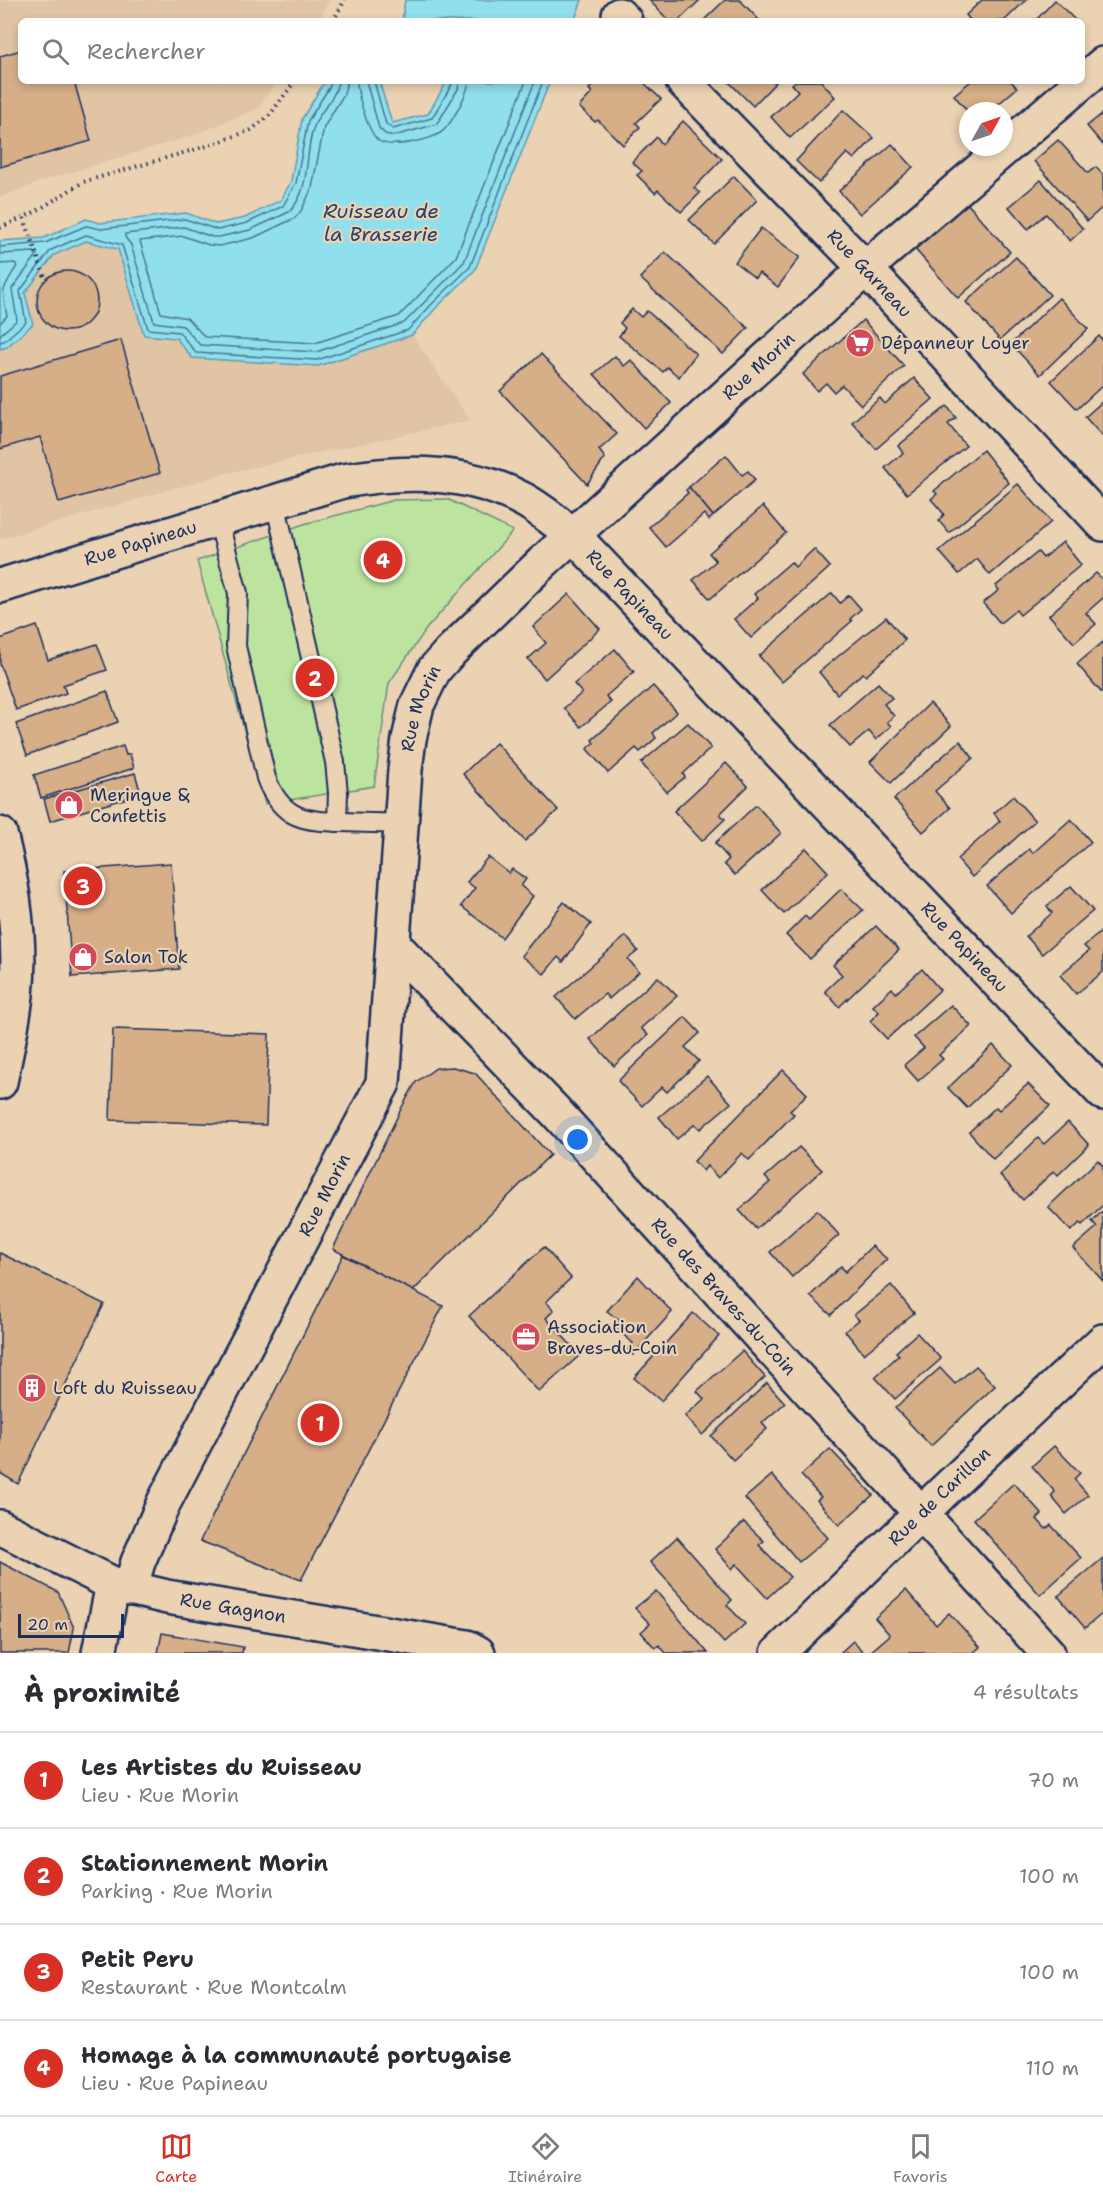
<!DOCTYPE html>
<html lang="fr">
<meta charset="utf-8">
<style>
body{margin:0;font-family:"Shantell Sans",sans-serif;background:#f2f2f3;color:#2b2b33}
.compass{position:absolute;left:959px;top:102px;width:54px;height:54px;border-radius:50%;background:#fff;box-shadow:0 3px 9px #0003;rotate:50deg}
.scale{position:absolute;left:18px;bottom:15px;width:106px;box-sizing:border-box;padding-left:6px;border:3px solid #1b2f5e;border-top:0;font-size:16px;line-height:21px;white-space:nowrap;color:#1b2f5e;-webkit-text-stroke:4px #ead2b2;paint-order:stroke}
.you{position:absolute;left:578px;top:1140px;width:21px;height:21px;margin:-15px;border:4px solid #fff;border-radius:50%;background:#1a73e8;box-shadow:0 0 0 9px #1a73e833}
.badge{display:grid;place-items:center;width:39px;height:39px;border-radius:50%;background:#d93025;color:#fff;font-size:20px;font-weight:700}
.pin{position:absolute;translate:-50% -50%;border:3px solid #fff;box-shadow:0 2px 6px #0006}
.list{margin:0;padding:0;list-style:none}
h2{display:flex;justify-content:space-between;align-items:center;height:78px;margin:0;padding:0 24px;font-size:26px}
h2 small{font-size:20px;font-weight:400;color:#7c7c81}
.list li{display:grid;grid-template-columns:39px 1fr auto;gap:18px;align-items:center;box-sizing:border-box;height:96px;padding:0 24px;border-top:2px solid #e1e1e2}
.list b{display:block;font-size:22px;white-space:nowrap}
.list p{margin:0;font-size:20px;white-space:nowrap;color:#7c7c81}
.list em{font-size:20px;font-style:normal;color:#7c7c81}
.icon{flex:none;width:33px;height:33px;fill:none;stroke:currentColor;stroke-width:2;stroke-linecap:round;stroke-linejoin:round}
.map{position:relative;flex:none;width:1103px;height:1653px;overflow:hidden}
.search{position:absolute;background:#fff;box-shadow:0 3px 9px #0003;left:18px;right:18px;top:18px;height:66px;display:flex;align-items:center;gap:15px;box-sizing:border-box;padding:0 21px;border-radius:9px;color:#7c7c81;font-size:22px}
.sheet{height:462px;background:#fff}
nav{display:flex;justify-content:space-around;align-items:center;box-sizing:border-box;height:84px;border-top:2px solid #e1e1e2;background:#fff;font-size:16px;color:#7c7c81}
nav a{display:grid;justify-items:center;gap:3px}
nav .on{color:#d93025}
.map>svg:first-child{display:block}
</style>
<div class="map">
<svg width="1103" height="1653" viewBox="0 0 1103 1653">
<rect width="100%" height="100%" fill="#ead2b2"/>
<filter id="ink" filterUnits="userSpaceOnUse"><feTurbulence type="fractalNoise" baseFrequency=".0167" numOctaves="2"/><feDisplacementMap in="SourceGraphic" scale="12" xChannelSelector="R" yChannelSelector="G"/><feConvolveMatrix kernelMatrix="1 2 1 2 8 2 1 2 1" color-interpolation-filters="sRGB"/></filter>
<g filter="url(#ink)">
<!-- built -->
<g fill="#e0c4a4">
<path d="M0,0H329L319,21H21V81H277L257,109L191,136L45,180L0,197Z"/>
<path d="M86,240L118,249L143,335L176,337L192,358L318,366L412,335L470,420L227,473L0,539V349L7,347L25,293L54,255Z"/>
</g>
<!-- green -->
<path fill="#bde49f" stroke="#6c8a7e" stroke-width="1.5" d="M447,499L513,531L427,628L389,683L374,786L265,804L197,561L304,524L394,500Z"/>
<!-- water -->
<g fill="#90dfec" stroke="#6199b3" stroke-width="1.5">
<path d="M405,0H582L574,21H402Z"/>
<path d="M332,81H379L392,123L428,114L447,81H550L475,270L436,308L412,335L318,366L192,358L176,338L144,335L118,249L86,241L54,255L25,293L33,324L7,347L0,349V241L44,238L86,219L100,223L186,213L216,224L245,218L281,200L291,181L302,119L323,84Z"/>
</g>
<g fill="none" stroke-linecap="round" stroke-linejoin="round">
<!-- shore -->
<g stroke="#4a7597" stroke-width="1.5">
<path d="M338,81C337,96 322,109 316,122C303,149 313,189 289,212L250,230L219,237H212L184,227L125,234V237L131,245L154,322L183,326L200,345L316,352L404,323L464,262L535,81"/>
<path d="M347,81L344,94L324,127L312,188L301,211L295,218L253,238L220,246L209,245L183,236L140,241L161,313L187,318L205,337L315,343L399,316L456,257L526,81"/>
<path d="M357,81C357,94 368,133 379,141C391,149 434,140 444,130C453,121 468,93 469,81"/>
<path d="M366,81L379,128L385,134L394,136L437,124L458,89L460,81"/>
<path d="M374,81L386,124L393,129L432,118L451,86L452,81"/>
<path d="M0,247L45,243L86,226L101,229L185,219L218,230L247,223L283,206L296,183L308,121L330,86V81"/>
<path d="M0,254L34,252L37,255L12,289L17,320L0,335"/>
<path d="M0,264L15,263L17,266C2,291 1,286 7,316L0,323"/>
<path d="M0,342L4,341L26,322L20,291L51,250L86,235L122,245L148,329L179,332L196,353L317,360L408,330L432,304L470,267L543,81"/>
</g>
</g>
<!-- building -->
<g fill="#d6ae87" stroke="#1b2f5e" stroke-width="1.5">
<path d="M649,0H700L678,21H669Z"/>
<path d="M725,0H740L760,21H703Z"/>
<path d="M982,0H1026L1004,21H971L966,15Z"/>
<path d="M1055,0L1076,21H1035Z"/>
<path d="M21,50V81H74L91,141L0,167V56Z"/>
<path d="M597,81H642L661,99L636,123L640,127L623,145L598,120L595,122L579,107L592,93L589,89Z"/>
<path d="M728,81H777L753,106Z"/>
<path d="M796,81H821L835,97L790,138L771,117L798,91L792,84Z"/>
<path d="M971,81H1011L1017,88L990,111L968,112L954,95Z"/>
<path d="M843,110L874,138L854,159L847,153L819,183L796,161Z"/>
<path d="M1103,113V145L1087,126Z"/>
<path d="M683,121L722,159L694,188L700,193L681,212L658,190L655,193L637,175L642,171L632,162L657,137L662,144Z"/>
<path d="M1058,140L1088,173L1096,167L1103,175V207L1087,221L1034,161Z"/>
<path d="M892,144L913,167L860,214L839,191Z"/>
<path d="M734,176L757,200L714,244L689,220Z"/>
<path d="M1041,180L1083,229L1070,241L1046,214L1028,229L1009,207Z"/>
<path d="M966,202L1010,252L958,298L914,248Z"/>
<path d="M761,228L800,257L778,287L759,273L755,278L735,262Z"/>
<path d="M665,252L748,328L723,354L640,278Z"/>
<path d="M1016,257L1050,295L1000,340L966,302Z"/>
<circle cx="67" cy="301" r="30"/>
<path d="M1059,298L1088,329L1040,375L1011,344Z"/>
<path d="M632,309L641,317L647,311L696,354L679,377L667,367L663,372L619,336L625,328L620,323Z"/>
<path d="M863,320L904,366L861,405L842,385L834,392L826,383L817,391L803,374Z"/>
<path d="M1099,336L1103,341V385L1077,409L1051,381Z"/>
<path d="M121,340L160,473L59,503L40,437L0,449V376Z"/>
<path d="M541,354L617,434L599,450L605,458L587,484L500,391Z"/>
<path d="M615,356L624,366L631,360L671,403L644,428L594,374Z"/>
<path d="M914,378L933,399L876,449L852,422L880,398L885,404Z"/>
<path d="M1103,401V437L1085,417Z"/>
<path d="M947,406L956,418L948,424L966,446L907,494L885,468L903,453L898,446Z"/>
<path d="M983,450L1009,483L949,533L939,521L944,514L931,499L937,494L934,491Z"/>
<path d="M726,455L742,475L748,471L755,480L713,516L689,487Z"/>
<path d="M1018,484L1051,522L990,575L977,559L959,574L939,551Z"/>
<path d="M689,487L713,516L709,520L704,514L666,547L649,527L688,493L686,490Z"/>
<path d="M763,506L786,533L710,599L693,580L716,561L709,553Z"/>
<path d="M1063,542L1081,565L1020,615L1016,610L1000,623L983,603L999,590L996,586L1038,552L1043,558Z"/>
<path d="M814,549L830,567L751,638L734,619L758,598L754,594L791,562L795,567Z"/>
<path d="M1096,573L1103,580V598L1086,613L1096,624L1074,643L1049,615Z"/>
<path d="M832,593L840,603L849,595L861,609L850,619L852,621L782,682L759,656Z"/>
<path d="M569,594L600,629L545,679L528,659L546,643L533,627Z"/>
<path d="M886,617L905,640L866,676L863,673L837,694L819,672Z"/>
<path d="M37,626L48,660L97,644L107,670L63,685L66,693L16,710L0,664V639Z"/>
<path d="M1103,642V691L1101,692L1077,664Z"/>
<path d="M615,649L634,672L606,696L611,702L581,727L564,708L582,693L574,684Z"/>
<path d="M878,683L892,698L884,704L894,716L887,722L891,726L876,740L869,731L850,747L830,725Z"/>
<path d="M653,686L677,712L653,733L656,738L640,752L636,748L608,773L587,749L594,743L592,740Z"/>
<path d="M107,691L118,722L27,755L16,724Z"/>
<path d="M930,703L951,726L891,783L870,762Z"/>
<path d="M688,723L711,748L683,774L685,777L667,792L641,763Z"/>
<path d="M960,741L973,758L935,791L950,808L923,832L894,799Z"/>
<path d="M496,743L558,810L525,841L463,774Z"/>
<path d="M123,746L126,755L130,754L134,768L41,798L34,775Z"/>
<path d="M726,763L748,786L720,814L725,819L702,841L674,811Z"/>
<path d="M135,773L141,794L50,821L44,799Z"/>
<path d="M1013,796L1035,821L972,877L957,859L1000,821L994,813Z"/>
<path d="M756,805L781,833L735,875L724,864L729,859L715,843Z"/>
<path d="M1071,819L1091,842L1011,913L987,886L1029,849L1033,853Z"/>
<path d="M806,848L828,872L784,914L762,890Z"/>
<path d="M488,857L509,873L512,869L526,879L521,886L533,896L502,938L461,906L475,888L467,882Z"/>
<path d="M171,863L179,969L72,977L64,871Z"/>
<path d="M1071,886L1093,911L1042,954L1026,936L1052,913L1047,906Z"/>
<path d="M841,889L863,910L810,959L786,935L805,916L809,920Z"/>
<path d="M564,902L591,924L563,962L558,957L544,974L521,956Z"/>
<path d="M876,926L899,950L839,1007L825,991L842,975L833,965Z"/>
<path d="M1103,930V972L1076,994L1060,975L1089,951L1084,946Z"/>
<path d="M626,936L638,951L628,959L639,972L609,999L605,994L575,1019L556,997Z"/>
<path d="M922,969L940,990L887,1039L870,1021L879,1012L873,1006L892,988L896,993Z"/>
<path d="M658,977L677,996L641,1028L648,1035L614,1066L590,1039Z"/>
<path d="M951,1005L971,1026L939,1055L943,1059L918,1081L904,1065L924,1048L914,1037Z"/>
<path d="M685,1017L700,1033L685,1047L699,1061L667,1092L662,1087L642,1106L618,1081Z"/>
<path d="M113,1029L269,1034L266,1125L110,1120Z"/>
<path d="M993,1045L1012,1065L967,1108L948,1088Z"/>
<path d="M453,1067L475,1073L550,1155L413,1291L333,1249L402,1107L416,1082L436,1068Z"/>
<path d="M783,1070L807,1094L790,1111L794,1114L749,1160L742,1153L718,1178L707,1166L703,1171L694,1161Z"/>
<path d="M707,1076L731,1103L700,1129L695,1124L677,1139L659,1117Z"/>
<path d="M1028,1084L1050,1106L993,1159L969,1132L996,1107L999,1110Z"/>
<path d="M1068,1122L1089,1145L1058,1175L1054,1171L1023,1200L1000,1175L1038,1138L1044,1144Z"/>
<path d="M799,1147L822,1170L756,1229L739,1210L770,1182L765,1177Z"/>
<path d="M1098,1160L1103,1166V1205L1082,1225L1080,1223L1071,1231L1048,1207Z"/>
<path d="M817,1210L839,1235L792,1277L770,1252Z"/>
<path d="M1103,1211V1281L1073,1248L1097,1227L1092,1221Z"/>
<path d="M872,1246L887,1259L831,1315L810,1296L841,1266L845,1272Z"/>
<path d="M544,1247L571,1278L546,1302L554,1310L546,1318L580,1355L539,1392L469,1316Z"/>
<path d="M0,1253L104,1304L18,1484L0,1473Z"/>
<path d="M343,1255L443,1306L301,1580L200,1541Z"/>
<path d="M638,1276L672,1312L633,1355L627,1350L633,1343L614,1327L620,1321L607,1311Z"/>
<path d="M891,1285L914,1313L864,1354L845,1331L859,1320L854,1315Z"/>
<path d="M693,1313L719,1336L661,1401L634,1378Z"/>
<path d="M917,1333L941,1359L895,1399L875,1377L899,1355L896,1352Z"/>
<path d="M742,1351L765,1377L702,1435L685,1416L704,1399L697,1391Z"/>
<path d="M976,1366L995,1386L931,1446L895,1408L940,1368L955,1384Z"/>
<path d="M767,1383L785,1403L762,1423L767,1429L733,1460L711,1436Z"/>
<path d="M1054,1446L1080,1473L1074,1479L1088,1495L1066,1514L1051,1496L1055,1492L1032,1466Z"/>
<path d="M830,1449L873,1495L839,1525L817,1500L821,1497L801,1475Z"/>
<path d="M772,1475L828,1538L799,1562L745,1498Z"/>
<path d="M1014,1483L1042,1514L1037,1519L1046,1529L1051,1525L1081,1558L1040,1595L974,1519Z"/>
<path d="M744,1522L764,1541L759,1545L790,1577L767,1598L736,1564L732,1569L715,1549Z"/>
<path d="M677,1537L732,1600L727,1605L745,1624L724,1643L650,1562Z"/>
<path d="M1103,1558V1613L1085,1628L1058,1596Z"/>
<path d="M0,1562L58,1592L74,1628L69,1653H0Z"/>
<path d="M906,1590L936,1625L949,1613L980,1647L973,1653H869L890,1635L875,1618Z"/>
<path d="M656,1591L708,1653H666L659,1645L655,1648L641,1632L650,1624L635,1608Z"/>
<path d="M162,1633L243,1647L242,1653H158Z"/>
<path d="M853,1641L864,1653H840Z"/>
</g>
<g fill="none" stroke-linecap="round" stroke-linejoin="round">
<!-- service casing -->
<g stroke="#1b2f5e" stroke-width="22">
<g id="service">
<path d="M275,502L335,762L338,793L337,822"/>
<path d="M218,520L238,593L236,646L266,778C282,820 304,821 344,822C363,823 382,823 401,824"/>
</g>
</g>
<!-- minor casing -->
<g stroke="#1b2f5e" stroke-width="38">
<g id="minor">
<path d="M619,15L625,21"/>
<path id="s1" d="M683,81L866,269L1103,524"/>
<path id="s2" d="M0,586L343,481C403,470 469,470 524,500C542,510 557,523 573,535L1103,1093"/>
<path id="s3" d="M394,945L555,1111L1048,1653"/>
<path id="s4" d="M0,1527L113,1584L167,1597L467,1647L478,1653"/>
<path id="s5" d="M130,1589L138,1562L164,1502L383,1083L405,770L409,739L417,705L434,670L450,652L543,562L883,253L1103,64"/>
<path d="M99,1653L113,1584"/>
<path id="s6" d="M778,1653L942,1493L1103,1341"/>
</g>
</g>
<!-- secondary casing -->
<g stroke="#1b2f5e" stroke-width="38">
<path id="secondary" d="M0,834C13,885 22,942 16,995C13,1024 6,1053 0,1082"/>
</g>
<!-- path -->
<g stroke="#1b2f5e" stroke-width="4" stroke-dasharray="1.5 4.5" stroke-linecap="butt">
<path d="M333,21L345,0"/>
<path d="M24,218L45,278"/>
<path d="M0,228L35,212L83,182L214,144L251,130L269,116L295,81"/>
</g>
<!-- service -->
<use href="#service" stroke="#ead2b2" stroke-width="18"/>
<!-- minor -->
<use href="#minor" stroke="#ead2b2" stroke-width="33"/>
<!-- secondary -->
<use href="#secondary" stroke="#ead2b2" stroke-width="33"/>
</g>
</g>
<!-- icons -->
<defs>
<g id="supermarket-disc" transform="scale(1.5)"><circle r="9.5" fill="#d1495b" stroke="#ead2b2"/><path d="M-6-5.5h2.5l.6 2H6L4.5 2H-2.5L-4.4-4H-6ZM-1.5 3.2a1.3 1.3 0 1 0 .1 0ZM3 3.2a1.3 1.3 0 1 0 .1 0Z" fill="#fff"/></g>
<g id="shop-disc" transform="scale(1.5)"><circle r="9.5" fill="#d1495b" stroke="#ead2b2"/><path d="M-5-2.5h2.3a2.7 3.5 0 0 1 5.4 0H5L5.5 6h-11ZM-1.5-2.5h3a1.5 2.3 0 0 0-3 0Z" fill="#fff"/></g>
<g id="office-disc" transform="scale(1.5)"><circle r="9.5" fill="#d1495b" stroke="#ead2b2"/><path d="M-6-3h4V-5.5h4V-3h4V5H-6ZM-1-4.5V-3h2v-1.5ZM-6 0V1H6V0Z" fill="#fff"/></g>
<g id="building-disc" transform="scale(1.5)"><circle r="9.5" fill="#d1495b" stroke="#ead2b2"/><path d="M-4-6H4V6H1V3H-1V6H-4ZM-2.5-4.3h1.7v1.8h-1.7ZM.8-4.3h1.7v1.8H.8ZM-2.5-1h1.7V.8h-1.7ZM.8-1h1.7V.8H.8Z" fill="#fff"/></g>
</defs>
<g fill-rule="evenodd">
<use href="#supermarket-disc" x="860" y="343"/>
<use href="#shop-disc" x="69" y="805"/>
<use href="#shop-disc" x="83" y="957"/>
<use href="#office-disc" x="526" y="1337"/>
<use href="#building-disc" x="32" y="1388"/>
</g>
<g text-anchor="middle" stroke-width="4.5" stroke-linejoin="round" paint-order="stroke">
<!-- street labels -->
<g font-size="18" fill="#1b2f5e" stroke="#ead2b2">
<text dy="6" stroke="none"><textPath href="#s1" startOffset="268">Rue Garneau</textPath></text>
<text dy="6" stroke="none"><textPath href="#s5" startOffset="1430">Rue Morin</textPath></text>
<text dy="6" stroke="none"><textPath href="#s2" startOffset="147">Rue Papineau</textPath></text>
<text dy="6" stroke="none"><textPath href="#s2" startOffset="687">Rue Papineau</textPath></text>
<text dy="6" stroke="none"><textPath href="#s5" startOffset="944">Rue Morin</textPath></text>
<text dy="6" stroke="none"><textPath href="#s2" startOffset="1173">Rue Papineau</textPath></text>
<text dy="6" stroke="none"><textPath href="#s5" startOffset="440">Rue Morin</textPath></text>
<text dy="6" stroke="none"><textPath href="#s3" startOffset="482">Rue des Braves-du-Coin</textPath></text>
<text dy="6" stroke="none"><textPath href="#s6" startOffset="225">Rue de Carillon</textPath></text>
<text dy="6" stroke="none"><textPath href="#s4" startOffset="249">Rue Gagnon</textPath></text>
</g>
<!-- poi labels -->
<g font-size="18" fill="#1b2f5e" stroke="#ead2b2" text-anchor="start">
<text x="881" y="349">Dépanneur Loyer</text>
<text x="90" y="801">Meringue &amp;<tspan x="90" dy="21">Confettis</tspan></text>
<text x="104" y="963">Salon Tok</text>
<text x="547" y="1333">Association<tspan x="547" dy="21">Braves-du-Coin</tspan></text>
<text x="53" y="1394">Loft du Ruisseau</text>
</g>
<!-- water labels -->
<g font-size="20" font-style="italic" fill="#27416c" stroke="#ead2b2">
<text x="381" y="218">Ruisseau de<tspan x="381" dy="23">la Brasserie</tspan></text>
</g>
</g>
</svg>
<svg class="compass" viewBox="-18 -18 36 36"><path d="M0-13l5 13h-10z" fill="#e53935"/><path d="M0 13l5-13h-10z" fill="#7c7c81"/></svg>
<div class="scale">20 m</div>
<div class="you"></div>
<div class="pin badge" style="left:320px;top:1423px">1</div>
<div class="pin badge" style="left:315px;top:678px">2</div>
<div class="pin badge" style="left:83px;top:886px">3</div>
<div class="pin badge" style="left:383px;top:560px">4</div>
<div class="search"><svg class="icon" aria-label="search" viewBox="0 0 24 24"><circle cx="10" cy="10" r="6"/><path d="M15 15l6 6"/></svg>Rechercher</div>
</div>
<section class="sheet">
<h2>À proximité<small>4 résultats</small></h2>
<ul class="list">
<li><span class="badge">1</span><div><b>Les Artistes du Ruisseau</b><p>Lieu · Rue Morin</p></div><em>70 m</em></li>
<li><span class="badge">2</span><div><b>Stationnement Morin</b><p>Parking · Rue Morin</p></div><em>100 m</em></li>
<li><span class="badge">3</span><div><b>Petit Peru</b><p>Restaurant · Rue Montcalm</p></div><em>100 m</em></li>
<li><span class="badge">4</span><div><b>Homage à la communauté portugaise</b><p>Lieu · Rue Papineau</p></div><em>110 m</em></li>
</ul>
</section>
<nav>
<a class="on"><svg class="icon" aria-label="map" viewBox="0 0 24 24"><path d="M3 6l6-2 6 2 6-2v14l-6 2-6-2-6 2zM9 4v14M15 6v14"/></svg>Carte</a>
<a><svg class="icon" aria-label="directions" viewBox="0 0 24 24"><path d="M12 3l9 9-9 9-9-9zM9 14v-3h6M13 9l2 2-2 2"/></svg>Itinéraire</a>
<a><svg class="icon" aria-label="saved" viewBox="0 0 24 24"><path d="M7 4h10v16l-5-4-5 4z"/></svg>Favoris</a>
</nav>
